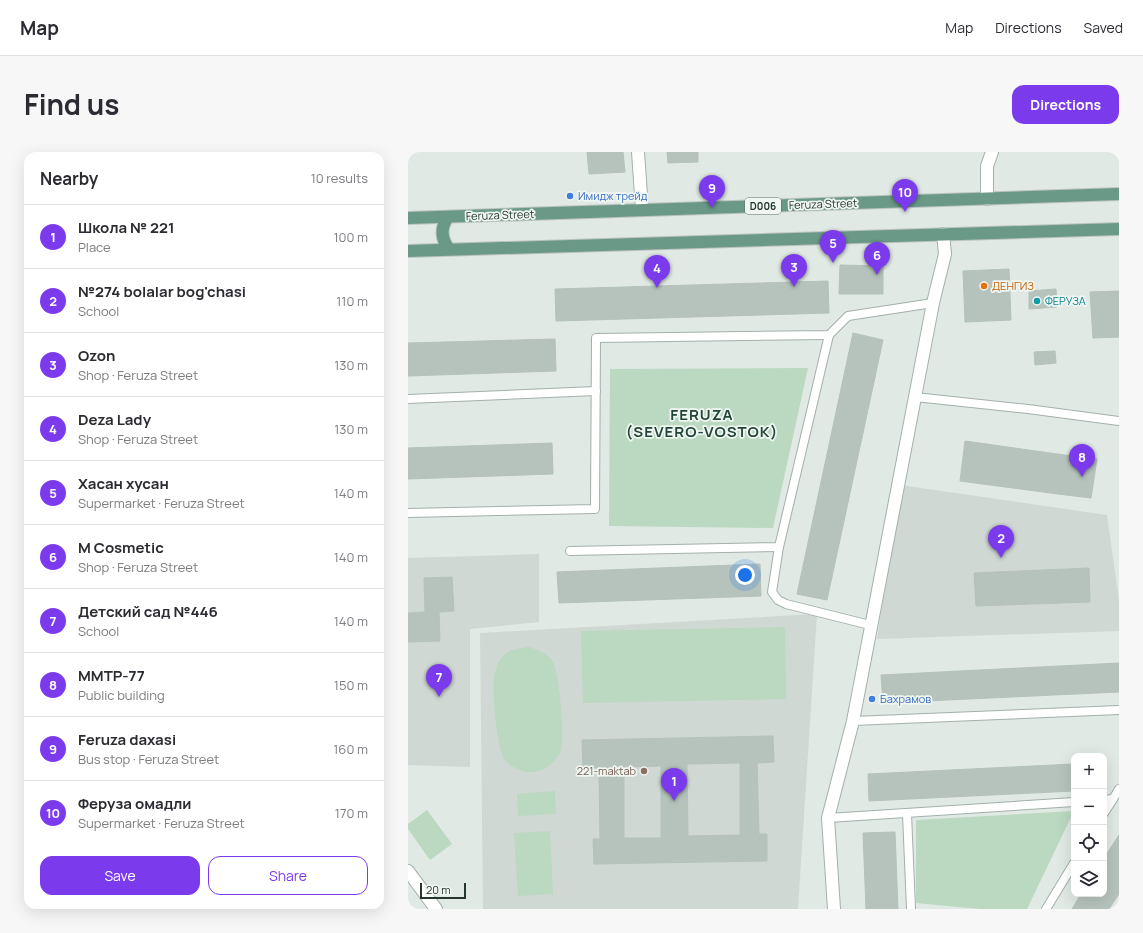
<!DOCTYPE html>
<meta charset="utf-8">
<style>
body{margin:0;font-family:Manrope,sans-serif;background:#f7f7f7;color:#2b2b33}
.controls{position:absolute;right:12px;bottom:12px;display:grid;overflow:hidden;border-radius:8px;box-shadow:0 4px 16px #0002}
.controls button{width:36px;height:36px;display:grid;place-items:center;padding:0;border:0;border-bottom:1px solid #e1e1e2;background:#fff;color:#2b2b33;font:20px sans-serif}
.scale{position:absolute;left:12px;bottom:10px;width:46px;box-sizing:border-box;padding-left:4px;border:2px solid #23372f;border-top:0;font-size:11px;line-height:14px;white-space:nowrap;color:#23372f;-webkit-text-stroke:3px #f0f6f2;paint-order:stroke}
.you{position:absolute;left:337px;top:423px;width:14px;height:14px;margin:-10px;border:3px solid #fff;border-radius:50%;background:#1a73e8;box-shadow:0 0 0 6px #1a73e833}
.badge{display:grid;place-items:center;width:26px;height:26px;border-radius:50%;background:#7c3aed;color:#fff;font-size:13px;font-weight:700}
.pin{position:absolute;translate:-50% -33px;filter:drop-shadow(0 1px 2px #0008)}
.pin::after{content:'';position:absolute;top:21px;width:14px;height:12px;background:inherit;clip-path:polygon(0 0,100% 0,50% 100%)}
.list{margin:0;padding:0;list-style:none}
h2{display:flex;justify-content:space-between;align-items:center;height:52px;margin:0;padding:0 16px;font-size:17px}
h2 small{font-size:13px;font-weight:400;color:#7c7c81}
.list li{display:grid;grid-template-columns:26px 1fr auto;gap:12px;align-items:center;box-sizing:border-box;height:64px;padding:0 16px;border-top:1px solid #e1e1e2}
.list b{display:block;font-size:15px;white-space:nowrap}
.list p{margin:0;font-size:13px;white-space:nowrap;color:#7c7c81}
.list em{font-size:13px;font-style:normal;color:#7c7c81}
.actions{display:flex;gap:8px;padding:12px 16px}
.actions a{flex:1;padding:9px 0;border:1px solid #7c3aed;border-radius:12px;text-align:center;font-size:14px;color:#7c3aed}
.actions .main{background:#7c3aed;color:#fff}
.icon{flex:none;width:22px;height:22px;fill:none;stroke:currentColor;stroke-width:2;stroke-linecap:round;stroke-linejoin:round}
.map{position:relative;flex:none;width:711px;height:757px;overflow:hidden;border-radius:12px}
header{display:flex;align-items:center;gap:24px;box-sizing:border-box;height:56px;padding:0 20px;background:#fff;border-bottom:1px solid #e1e1e2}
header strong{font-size:19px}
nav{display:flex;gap:22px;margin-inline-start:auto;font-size:14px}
.intro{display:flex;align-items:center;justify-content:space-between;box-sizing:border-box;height:96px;padding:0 24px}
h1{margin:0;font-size:28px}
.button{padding:10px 18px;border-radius:12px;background:#7c3aed;color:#fff;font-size:14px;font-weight:700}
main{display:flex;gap:24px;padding:0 24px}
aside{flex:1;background:#fff;border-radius:12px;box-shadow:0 4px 16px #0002}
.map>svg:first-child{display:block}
</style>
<header>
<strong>Map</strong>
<nav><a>Map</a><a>Directions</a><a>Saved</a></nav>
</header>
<div class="intro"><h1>Find us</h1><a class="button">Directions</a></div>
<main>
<aside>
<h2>Nearby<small>10 results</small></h2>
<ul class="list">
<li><span class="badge">1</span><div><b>Школа № 221</b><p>Place</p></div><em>100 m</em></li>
<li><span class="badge">2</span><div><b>№274 bolalar bog'chasi</b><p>School</p></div><em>110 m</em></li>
<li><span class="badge">3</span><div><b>Ozon</b><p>Shop · Feruza Street</p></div><em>130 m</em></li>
<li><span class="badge">4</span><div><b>Deza Lady</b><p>Shop · Feruza Street</p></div><em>130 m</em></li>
<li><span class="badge">5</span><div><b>Хасан хусан</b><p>Supermarket · Feruza Street</p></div><em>140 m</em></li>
<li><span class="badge">6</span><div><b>M Cosmetic</b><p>Shop · Feruza Street</p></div><em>140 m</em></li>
<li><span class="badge">7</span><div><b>Детский сад №446</b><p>School</p></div><em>140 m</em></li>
<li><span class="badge">8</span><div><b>MMTP-77</b><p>Public building</p></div><em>150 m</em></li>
<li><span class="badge">9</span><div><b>Feruza daxasi</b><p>Bus stop · Feruza Street</p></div><em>160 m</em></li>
<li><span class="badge">10</span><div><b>Феруза омадли</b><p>Supermarket · Feruza Street</p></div><em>170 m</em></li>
</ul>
<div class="actions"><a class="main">Save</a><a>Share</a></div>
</aside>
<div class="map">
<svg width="711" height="757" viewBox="0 0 711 757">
<rect width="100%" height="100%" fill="#e0e9e4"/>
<!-- built -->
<g fill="#cfd8d3">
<path d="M492,333L699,363L711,448V479L469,487Z"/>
<path d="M131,402V470L62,477V615L0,613V406Z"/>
<path d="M409,462L390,757H75L72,481Z"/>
</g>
<!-- green -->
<g fill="#bbd8c0">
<path d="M400,216L365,376L201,374L202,217Z"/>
<path d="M377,475L378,547L175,551L173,479Z"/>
<path d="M121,495C129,498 138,500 144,508C152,520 157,588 152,601C146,613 133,621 119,620C111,619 101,614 96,607C89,596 84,540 86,526C87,518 90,510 95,504C102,497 112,496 121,495Z"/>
<path d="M147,639L148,662L110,664L109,642Z"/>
<path d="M19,658L44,692L22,708L0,677V672Z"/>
<path d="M666,659L619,757H572L508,751V668Z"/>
<path d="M142,679L145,742L110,744L106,681Z"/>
</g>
<!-- building -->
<g fill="#b6c3bd" stroke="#b3c2ba" fill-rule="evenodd">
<path d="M179,0H215L217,20L181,22Z"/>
<path d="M259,0H290V10L260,11Z"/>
<path d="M432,113L475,114V142H431Z"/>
<path d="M601,117L603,168L557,170L555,119Z"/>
<path d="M420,129L421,161L148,169L147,137Z"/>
<path d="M648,137L649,155L621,157V139Z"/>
<path d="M711,139V185L685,186L682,140Z"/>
<path d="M445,181L475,188L419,448L389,442Z"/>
<path d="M147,187L148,219L0,224V191Z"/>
<path d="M647,199L648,211L627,213L626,200Z"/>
<path d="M557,289L656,303L650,342L552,329Z"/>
<path d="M144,291L145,322L0,327V296Z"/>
<path d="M656,303L689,307L683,346L650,342Z"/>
<path d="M352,412L353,444L151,451L149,420Z"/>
<path d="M681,416L682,450L568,454L566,421Z"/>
<path d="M44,425L46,459L31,460L32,489L0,490V461L17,460L16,426Z"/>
<path d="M711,511V540L475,551L473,523Z"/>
<path d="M365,584L366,610L349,611L351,682H359V709L186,712L185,687H192L191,616H175L174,588ZM332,611V683L280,684L279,612ZM253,614V686H216V615Z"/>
<path d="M666,612V639L461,649L460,622Z"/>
<path d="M487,680L490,757H458L455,681Z"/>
<path d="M711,683V742L701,757H664L673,742H696V706Z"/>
</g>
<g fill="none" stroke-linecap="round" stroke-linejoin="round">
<!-- service casing -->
<g stroke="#a4b0aa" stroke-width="10">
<g id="service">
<path d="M507,245L620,257L711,269"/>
<path d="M0,247L188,239"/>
<path d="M0,361L187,357L188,186L421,183L440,164L525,151"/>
<path d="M371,395L364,440L370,448L378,452L462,473"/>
<path d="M162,399L371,395L421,183"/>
<path d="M445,569L711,558"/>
<path d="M705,647L711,637"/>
<path d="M696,648L705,647L696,661"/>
<path d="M499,662L503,757"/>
<path d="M420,666L666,650"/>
<path d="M638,757L666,711"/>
</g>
</g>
<!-- minor casing -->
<g stroke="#a4b0aa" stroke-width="14">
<g id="minor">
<path d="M230,0L234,57"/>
<path d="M579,47V14L584,0"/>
<path d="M0,719L28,757"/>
<path d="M426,757L420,666L445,569L525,151L537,102L535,82"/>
</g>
</g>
<!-- primary casing -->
<g stroke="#bdc3c1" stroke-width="14">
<g id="primary">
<path d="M40,65C32,76 33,87 41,97"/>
<path d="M0,66L711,42"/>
<path d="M0,99L711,77"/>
</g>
</g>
<!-- service -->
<use href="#service" stroke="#fff" stroke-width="8"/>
<!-- minor -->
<use href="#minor" stroke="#fff" stroke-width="12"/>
<!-- primary -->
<use href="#primary" stroke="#6a9988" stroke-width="12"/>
</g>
<!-- markers -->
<g fill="#3f7fe0" stroke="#f0f6f2" stroke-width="1.5">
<circle cx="162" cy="44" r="4"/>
<circle cx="464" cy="547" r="4"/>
</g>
<circle fill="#e8710a" stroke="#f0f6f2" stroke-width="1.5" cx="576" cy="134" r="4"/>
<circle fill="#0f9aa8" stroke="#f0f6f2" stroke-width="1.5" cx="629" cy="149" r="4"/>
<circle fill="#8d6e63" stroke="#f0f6f2" stroke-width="1.5" cx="236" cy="619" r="4"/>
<g text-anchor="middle" stroke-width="3.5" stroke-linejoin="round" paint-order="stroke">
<!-- shield labels -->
<rect fill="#f0f6f2" stroke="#60706a" stroke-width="1" x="337" y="46" width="36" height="16" rx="3"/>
<g font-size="10" font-weight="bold" fill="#23372f">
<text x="355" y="58">D006</text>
</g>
<!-- shop labels -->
<g font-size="11" fill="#366cbe" stroke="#f0f6f2" text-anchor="start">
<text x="170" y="48">Имидж трейд</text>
<text x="472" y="551">Бахрамов</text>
</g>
<!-- street labels -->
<g font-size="11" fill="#23372f" stroke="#f0f6f2">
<text transform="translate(415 52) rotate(-2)" y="4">Feruza Street</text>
<text transform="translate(92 63) rotate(-2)" y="4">Feruza Street</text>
</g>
<!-- food labels -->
<g font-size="11" fill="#c56008" stroke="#f0f6f2" text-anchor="start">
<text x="584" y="138">ДЕНГИЗ</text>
</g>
<!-- culture labels -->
<g font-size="11" fill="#0d838f" stroke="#f0f6f2" text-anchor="start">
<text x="637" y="153">ФЕРУЗА</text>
</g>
<!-- education labels -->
<g font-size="11" fill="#785e54" stroke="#f0f6f2" text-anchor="end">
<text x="228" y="623">221-maktab</text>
</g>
<!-- district labels -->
<g font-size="15" font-weight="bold" letter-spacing="1" fill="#224639" stroke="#f0f6f2">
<text x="294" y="268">FERUZA<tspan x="294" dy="17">(SEVERO-VOSTOK)</tspan></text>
</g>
</g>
</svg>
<div class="controls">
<button>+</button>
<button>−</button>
<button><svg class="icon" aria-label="locate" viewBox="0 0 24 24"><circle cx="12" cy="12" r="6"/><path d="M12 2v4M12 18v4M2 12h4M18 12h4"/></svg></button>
<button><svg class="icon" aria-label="layers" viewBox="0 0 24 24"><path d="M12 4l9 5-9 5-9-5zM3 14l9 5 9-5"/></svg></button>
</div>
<div class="scale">20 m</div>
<div class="you"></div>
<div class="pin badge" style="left:266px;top:649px">1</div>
<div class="pin badge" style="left:593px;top:406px">2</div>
<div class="pin badge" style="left:386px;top:135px">3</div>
<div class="pin badge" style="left:249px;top:136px">4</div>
<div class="pin badge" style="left:425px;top:111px">5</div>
<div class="pin badge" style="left:469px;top:123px">6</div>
<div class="pin badge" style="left:31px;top:545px">7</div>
<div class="pin badge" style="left:674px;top:325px">8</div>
<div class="pin badge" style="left:304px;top:56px">9</div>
<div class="pin badge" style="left:497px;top:60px">10</div>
</div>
</main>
